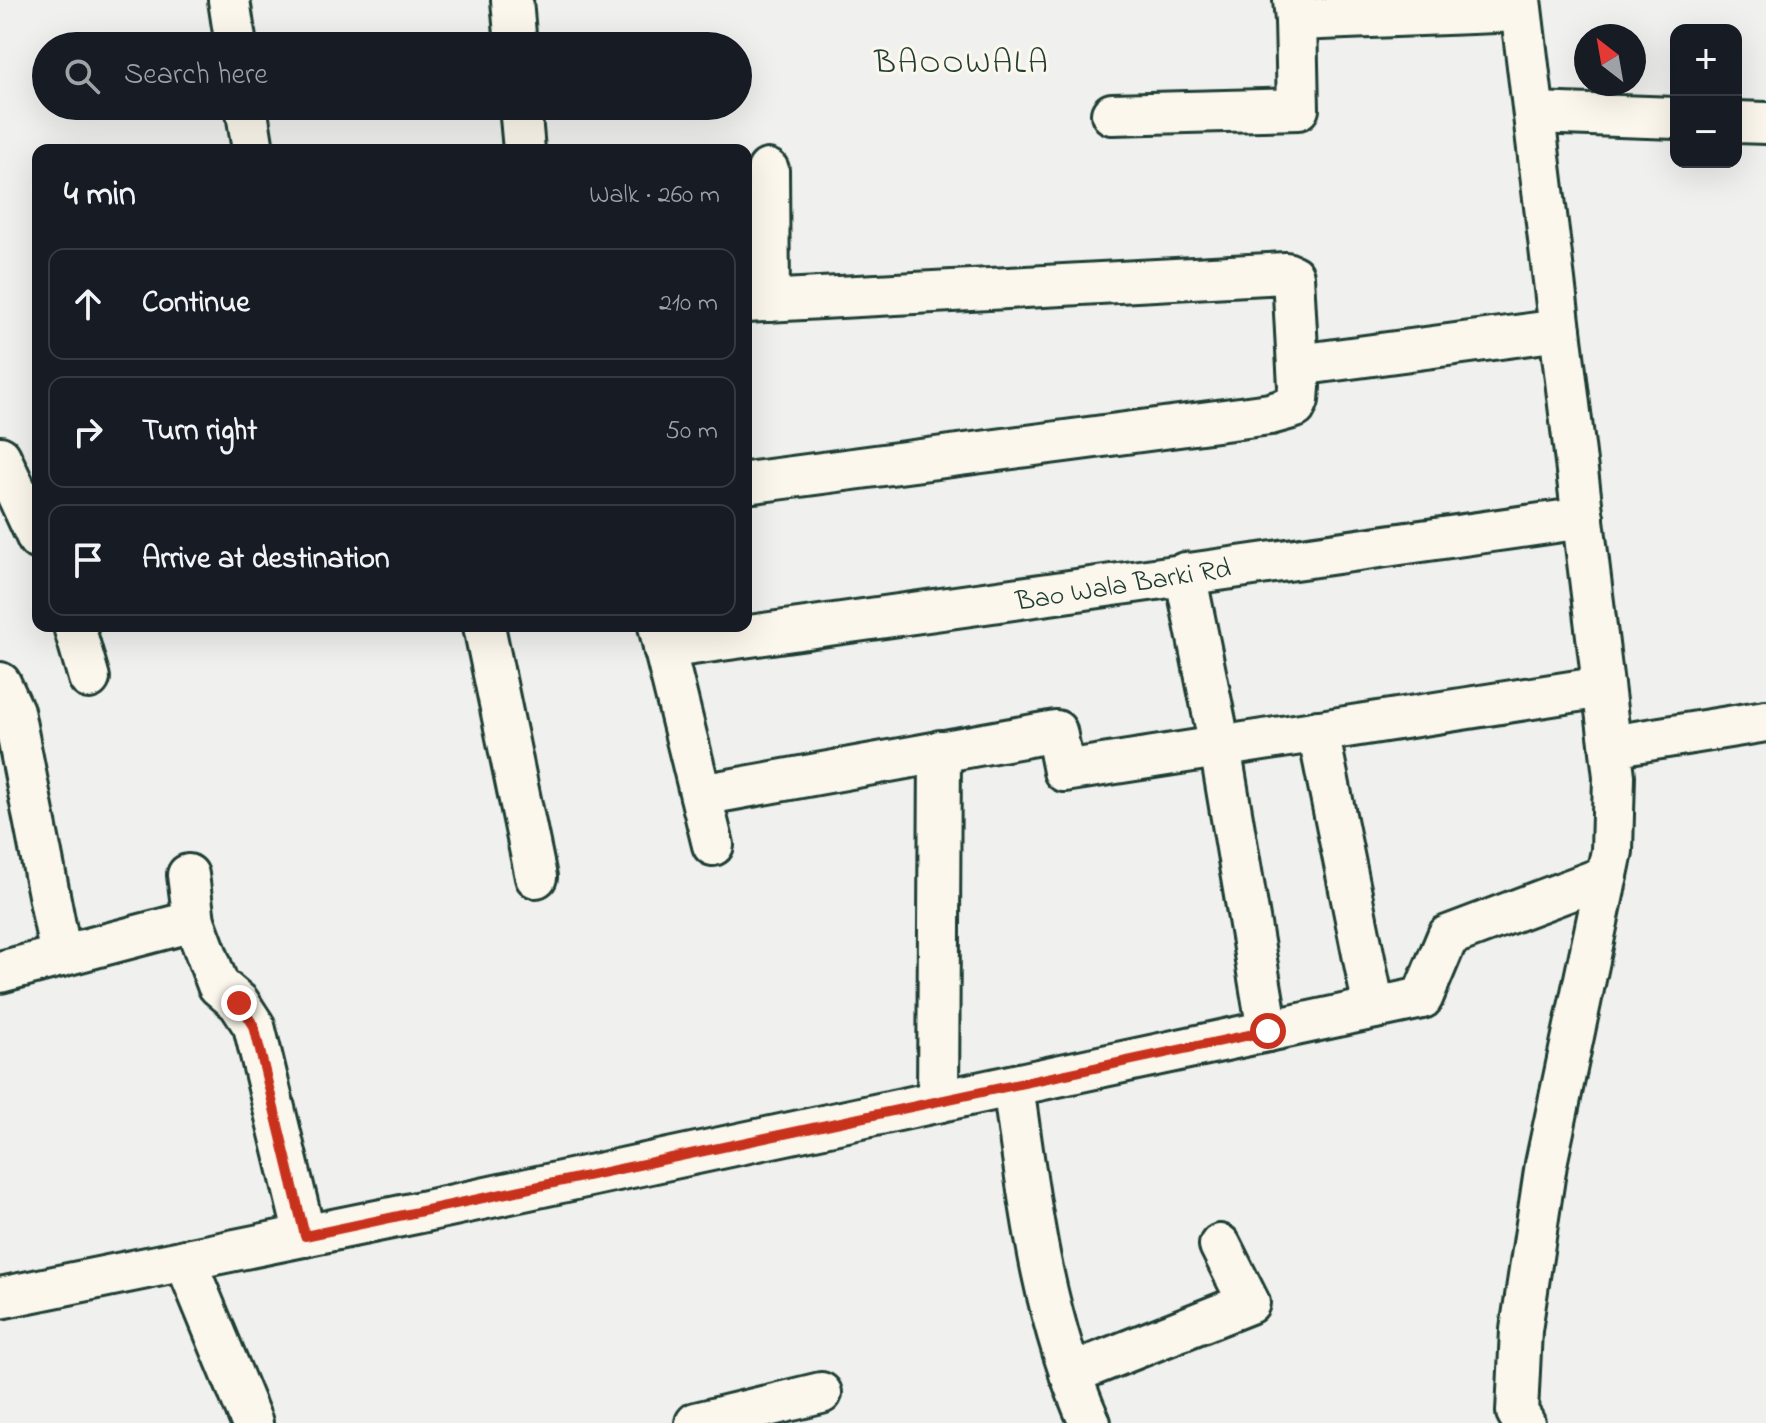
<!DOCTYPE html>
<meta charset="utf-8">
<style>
body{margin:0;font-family:"Indie Flower",sans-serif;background:#242831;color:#f1f3f6}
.controls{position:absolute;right:24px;top:24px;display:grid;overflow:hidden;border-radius:16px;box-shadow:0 8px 32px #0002}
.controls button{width:72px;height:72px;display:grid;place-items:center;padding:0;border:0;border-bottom:2px solid #363941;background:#171b24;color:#f1f3f6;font:40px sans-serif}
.compass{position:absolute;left:1574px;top:24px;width:72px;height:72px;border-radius:50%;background:#171b24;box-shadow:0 8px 32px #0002;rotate:329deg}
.stop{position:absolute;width:24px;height:24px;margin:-18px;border:6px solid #c8321e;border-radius:50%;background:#fff}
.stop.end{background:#c8321e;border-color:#fff;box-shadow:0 2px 8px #0008}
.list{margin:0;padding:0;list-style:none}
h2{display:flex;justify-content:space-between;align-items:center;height:104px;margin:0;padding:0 32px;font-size:34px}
h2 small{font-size:26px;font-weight:400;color:#9ea1a6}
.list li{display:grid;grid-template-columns:52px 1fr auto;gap:24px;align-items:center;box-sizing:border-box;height:112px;margin:0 16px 16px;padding:0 16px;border:2px solid #363941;border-radius:16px}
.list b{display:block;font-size:30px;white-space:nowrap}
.list em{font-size:26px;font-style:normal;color:#9ea1a6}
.icon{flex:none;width:44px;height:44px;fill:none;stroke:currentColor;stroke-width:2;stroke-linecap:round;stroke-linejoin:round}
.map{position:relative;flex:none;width:1766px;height:1423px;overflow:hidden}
.search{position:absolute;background:#171b24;box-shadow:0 8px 32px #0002;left:32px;top:32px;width:720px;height:88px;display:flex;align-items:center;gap:20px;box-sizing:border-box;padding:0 28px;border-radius:44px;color:#9ea1a6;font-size:30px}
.panel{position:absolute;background:#171b24;box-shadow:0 8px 32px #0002;left:32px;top:144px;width:720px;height:488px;border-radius:16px}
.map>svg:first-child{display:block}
</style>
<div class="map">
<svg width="1766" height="1423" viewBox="0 0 1766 1423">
<rect width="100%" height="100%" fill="#f0f0ee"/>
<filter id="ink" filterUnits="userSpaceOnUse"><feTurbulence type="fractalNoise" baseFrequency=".0125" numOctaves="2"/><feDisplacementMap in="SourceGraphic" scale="16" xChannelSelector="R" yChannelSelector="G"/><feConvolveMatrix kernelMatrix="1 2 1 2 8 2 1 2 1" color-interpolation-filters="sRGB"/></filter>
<g filter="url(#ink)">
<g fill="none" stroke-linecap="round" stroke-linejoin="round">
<!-- minor casing -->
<g stroke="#1f3d34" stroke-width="46">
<g id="minor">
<path d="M229,0L236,46"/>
<path d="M512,0L516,46"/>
<path d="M1294,0L1296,20L1521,11"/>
<path d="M1520,0L1614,776L1612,851L1546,1164L1521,1330L1517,1412L1524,1423"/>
<path d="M246,106L253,150"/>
<path d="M520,106L524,150"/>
<path d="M1534,113L1676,118"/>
<path d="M1112,114L1298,109L1296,20"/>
<path d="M1736,122L1766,123"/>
<path d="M768,170L769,301"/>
<path d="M746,302L1286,273L1293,276L1299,387L1298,400L1295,407L1270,414L746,483"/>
<path d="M1298,365L1560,330"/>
<path d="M0,457L38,539"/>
<path d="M1185,573L1220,747L1268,1031"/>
<path d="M74,626L89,678"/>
<path d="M484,626L536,877"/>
<path d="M659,626L713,845"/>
<path d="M664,648C971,607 1276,560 1583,518"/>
<path d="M0,683L13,711L61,956"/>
<path d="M1318,731L1374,1008"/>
<path d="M1611,746L1766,721"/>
<path d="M701,795L1056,731L1064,771L1603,687"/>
<path d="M188,875L194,921L218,985L239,1003L254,1026L305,1236"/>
<path d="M0,972L194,921"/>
<path d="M1013,1086C1029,1200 1042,1316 1090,1423"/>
<path d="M938,1102L940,751"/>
<path d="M185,1260L252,1423"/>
<path d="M0,1298L421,1212L1422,998L1448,936L1607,876"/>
<path d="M1070,1374L1249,1303L1220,1245"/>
<path d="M696,1423L821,1393"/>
</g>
</g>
<!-- minor -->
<use href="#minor" stroke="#fbf7ec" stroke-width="40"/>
</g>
</g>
<g fill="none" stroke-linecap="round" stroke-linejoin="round" filter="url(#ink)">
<!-- route -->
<path stroke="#c8321e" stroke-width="10" d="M239,1003L254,1026L305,1236L1268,1031"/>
</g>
<g text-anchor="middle" stroke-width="6" stroke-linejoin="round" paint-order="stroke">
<!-- street labels -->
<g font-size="28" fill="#1f3d34" stroke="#fbf7ec">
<text transform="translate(1123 583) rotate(-9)" y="10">Bao Wala Barki Rd</text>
</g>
<!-- quarter labels -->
<g font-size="32" letter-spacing="2" fill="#1f3d34" stroke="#fbf7ec">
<text x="962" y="72">BAOOWALA</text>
</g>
</g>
</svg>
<div class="controls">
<button>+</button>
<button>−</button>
</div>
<svg class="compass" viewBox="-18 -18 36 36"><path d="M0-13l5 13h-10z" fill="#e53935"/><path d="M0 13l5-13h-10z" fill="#9ea1a6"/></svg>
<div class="stop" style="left:1268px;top:1031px"></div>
<div class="stop end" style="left:239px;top:1003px"></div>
<div class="search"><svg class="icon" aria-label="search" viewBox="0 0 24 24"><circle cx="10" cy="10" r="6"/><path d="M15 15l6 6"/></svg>Search here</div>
<section class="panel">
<h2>4 min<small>Walk · 260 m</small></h2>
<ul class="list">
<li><svg class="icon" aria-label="ahead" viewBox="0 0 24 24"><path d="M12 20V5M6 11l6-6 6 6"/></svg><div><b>Continue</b></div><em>210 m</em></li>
<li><svg class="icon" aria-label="right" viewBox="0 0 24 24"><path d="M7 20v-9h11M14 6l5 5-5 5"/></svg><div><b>Turn right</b></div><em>50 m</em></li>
<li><svg class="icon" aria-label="arrive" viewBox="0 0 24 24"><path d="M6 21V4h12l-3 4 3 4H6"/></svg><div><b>Arrive at destination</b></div></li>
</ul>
</section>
</div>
